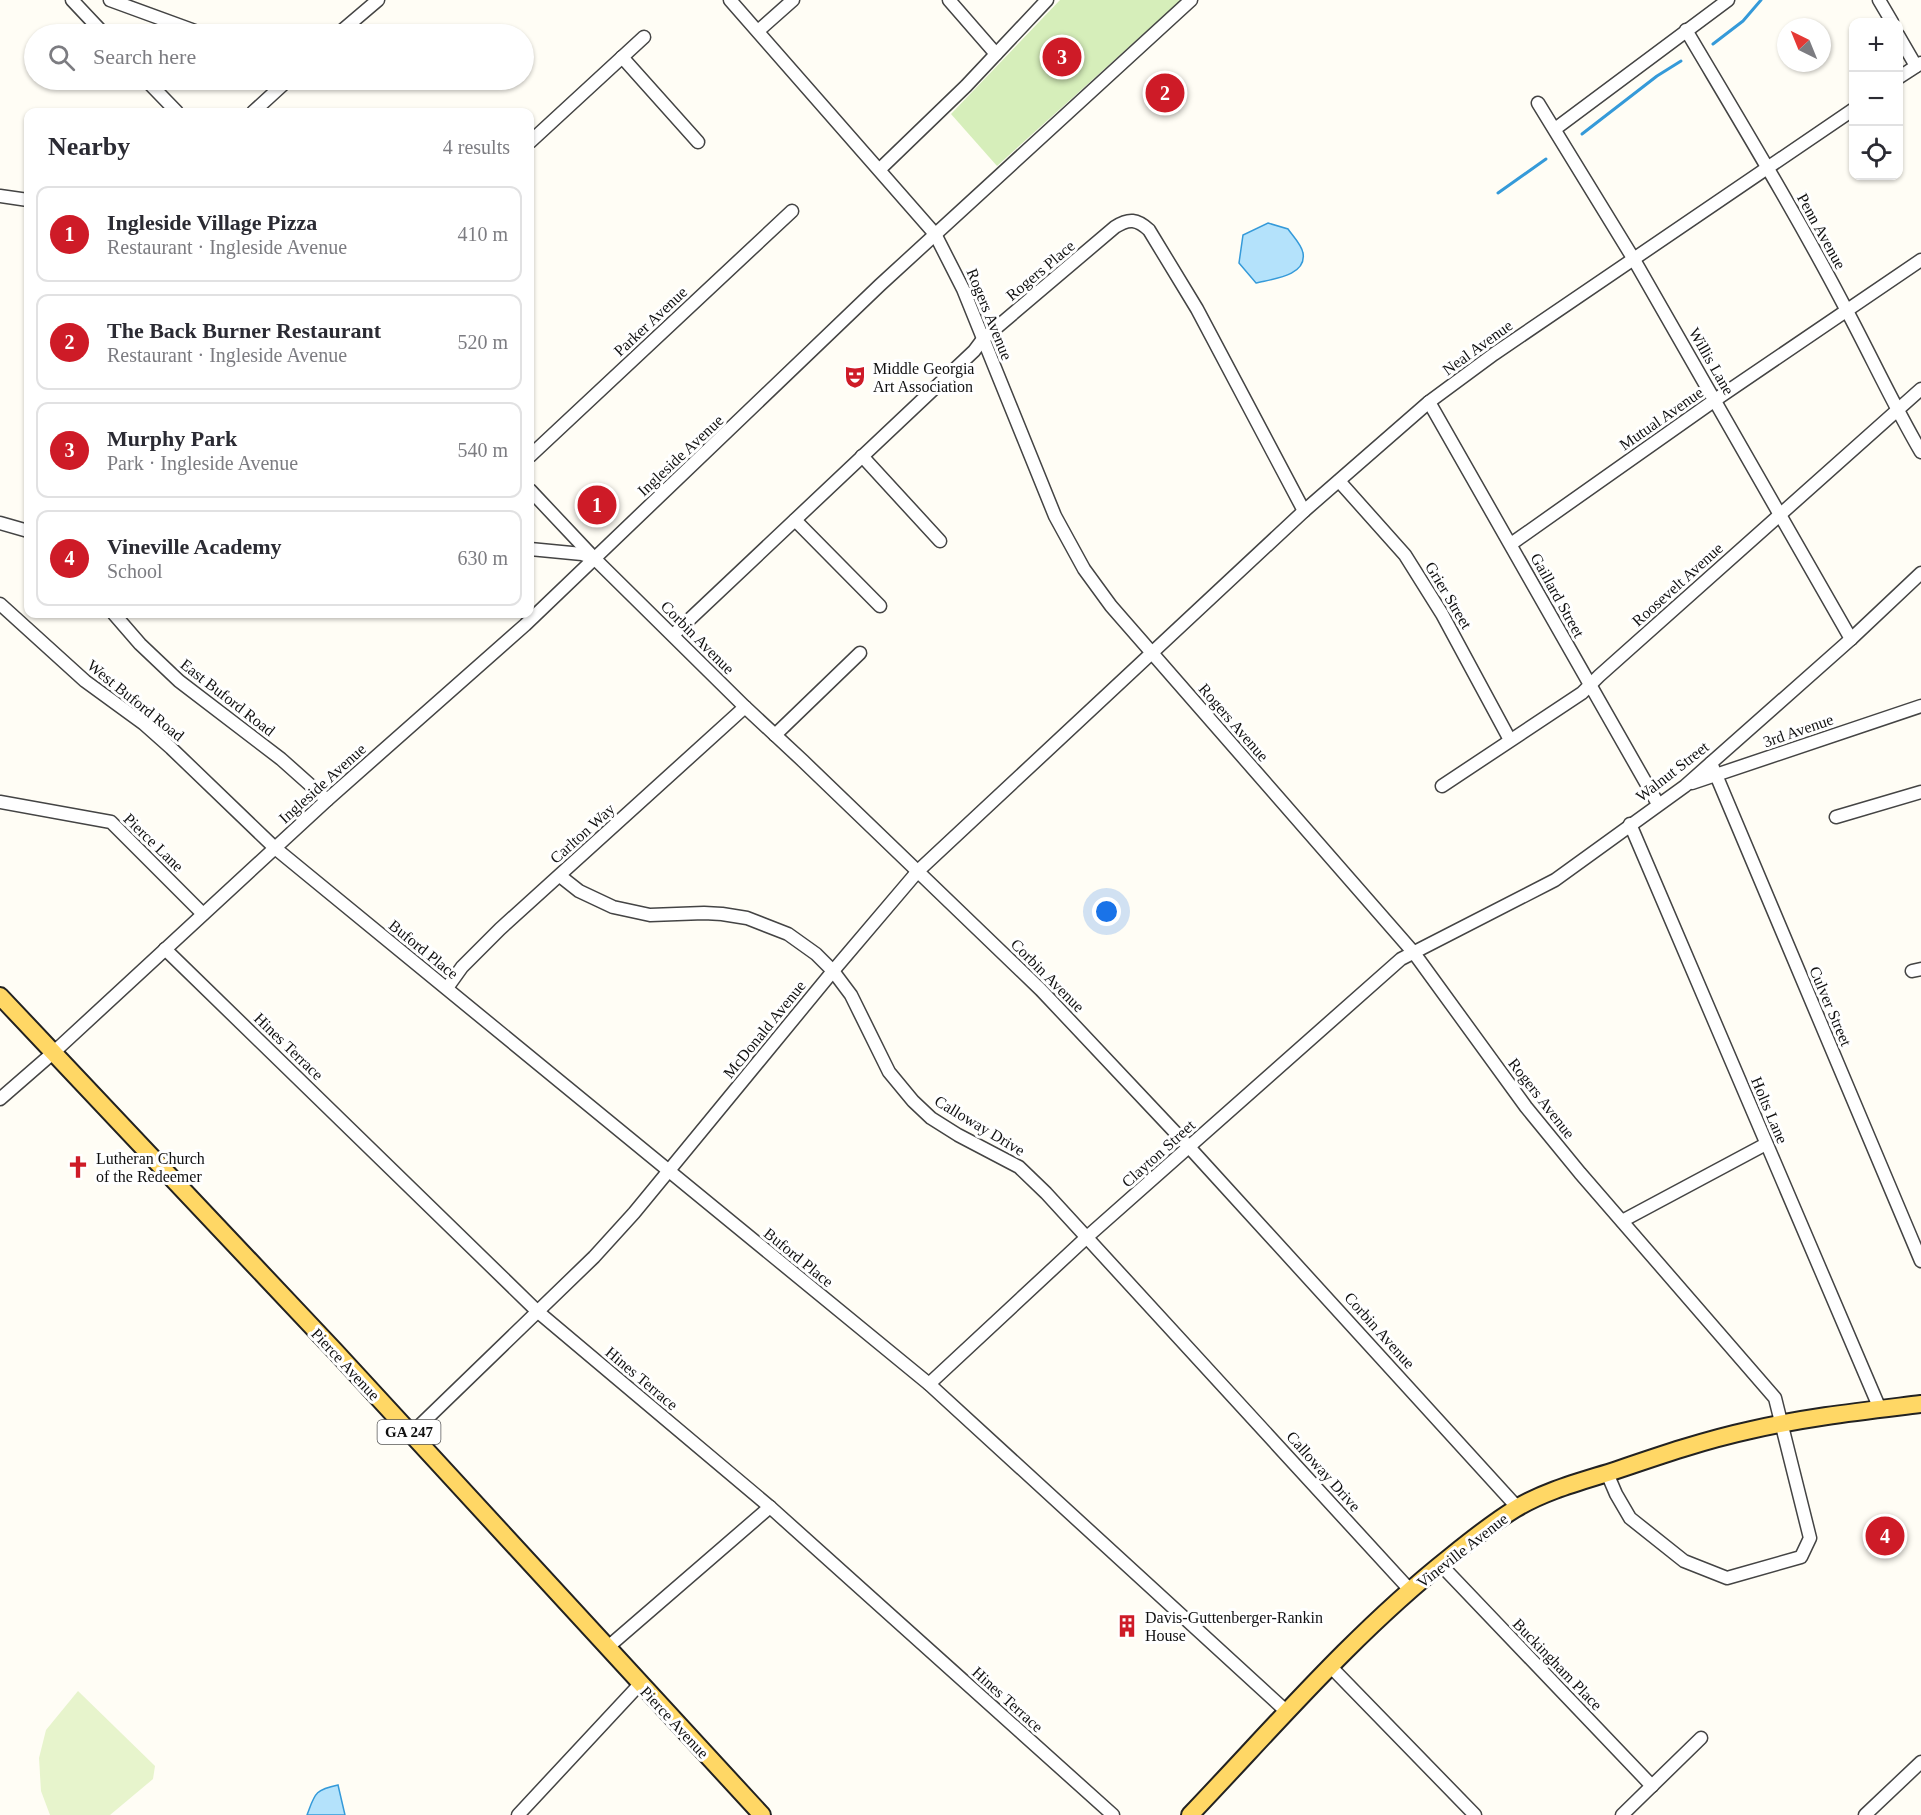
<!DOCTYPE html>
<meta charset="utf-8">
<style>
body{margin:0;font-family:"Times New Roman",serif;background:#f7f7f7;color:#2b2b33}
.controls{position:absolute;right:18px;top:18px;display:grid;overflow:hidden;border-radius:12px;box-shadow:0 2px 4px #0004}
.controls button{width:54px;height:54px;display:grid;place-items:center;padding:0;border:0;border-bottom:2px solid #e1e1e2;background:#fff;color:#2b2b33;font:30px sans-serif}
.compass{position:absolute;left:1777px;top:18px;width:54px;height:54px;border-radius:50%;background:#fff;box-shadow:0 2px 4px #0004;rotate:317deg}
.you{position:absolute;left:1107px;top:912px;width:21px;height:21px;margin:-15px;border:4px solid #fff;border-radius:50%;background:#1a73e8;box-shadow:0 0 0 9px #1a73e833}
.badge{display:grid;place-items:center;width:39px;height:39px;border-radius:50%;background:#ce1b27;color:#fff;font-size:20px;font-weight:700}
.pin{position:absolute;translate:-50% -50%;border:3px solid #fff;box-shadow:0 2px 6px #0006}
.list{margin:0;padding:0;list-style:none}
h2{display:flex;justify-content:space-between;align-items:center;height:78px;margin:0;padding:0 24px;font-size:26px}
h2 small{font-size:20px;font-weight:400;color:#7c7c81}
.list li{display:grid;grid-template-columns:39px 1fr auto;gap:18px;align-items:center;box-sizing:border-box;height:96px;margin:0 12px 12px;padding:0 12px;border:2px solid #e1e1e2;border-radius:12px}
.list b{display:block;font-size:22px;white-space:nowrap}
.list p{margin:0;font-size:20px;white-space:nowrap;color:#7c7c81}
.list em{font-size:20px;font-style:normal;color:#7c7c81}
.icon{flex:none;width:33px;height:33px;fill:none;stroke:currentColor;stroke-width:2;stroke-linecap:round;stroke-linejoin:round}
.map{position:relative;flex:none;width:1921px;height:1815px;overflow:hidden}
.search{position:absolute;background:#fff;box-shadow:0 2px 4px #0004;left:24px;top:24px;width:510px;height:66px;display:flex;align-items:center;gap:15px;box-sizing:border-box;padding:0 21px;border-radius:33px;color:#7c7c81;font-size:22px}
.panel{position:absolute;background:#fff;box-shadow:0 2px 4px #0004;left:24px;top:108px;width:510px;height:510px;border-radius:12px}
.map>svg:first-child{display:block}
</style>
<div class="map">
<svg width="1921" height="1815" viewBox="0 0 1921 1815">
<rect width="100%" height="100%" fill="#fffdf5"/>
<!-- green -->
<path fill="#d6eeba" d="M1060,0H1181L997,166L951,114Z"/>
<!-- pitch -->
<path fill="#e7f4cc" d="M78,1691L155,1766L153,1779L110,1815H50L41,1791L39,1758L46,1730Z"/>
<!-- water -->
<g fill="#b4e2fb" stroke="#359ad9" stroke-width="1.5">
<path d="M1268,223L1288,229C1292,235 1302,245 1303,253C1307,276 1272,279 1256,283L1239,263L1243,235Z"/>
<path d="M338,1785L345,1815H307C315,1794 314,1790 338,1785Z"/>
</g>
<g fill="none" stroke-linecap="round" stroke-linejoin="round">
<!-- stream -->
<g stroke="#359ad9" stroke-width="3">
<path d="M1713,44L1743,21L1761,0"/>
<path d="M1582,134L1657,76L1681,61"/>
<path d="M1498,193L1546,159"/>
</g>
<!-- minor casing -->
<g stroke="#444" stroke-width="15">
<g id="minor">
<path d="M72,0L104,34"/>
<path d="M110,0L203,34"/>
<path d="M730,0L935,234L963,289L1055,516L1084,569L1111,606L1414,953L1526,1107L1580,1173L1775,1398L1810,1538L1801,1557L1727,1578L1684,1561L1630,1518L1616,1494L1607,1473"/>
<path d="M949,0L996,54"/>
<path d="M1879,0L1892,22"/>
<path d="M1686,30C1741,123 1797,215 1847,311C1872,358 1894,406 1921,452"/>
<path d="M758,31L793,0"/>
<path d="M338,34L378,0"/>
<path d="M1898,35L1916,66"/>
<path d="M622,57L698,142"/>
<path d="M1898,78L1921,63"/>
<path d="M146,80L177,112"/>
<path d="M1538,103L1633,258L1851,639"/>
<path d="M253,112L288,80"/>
<path d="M1555,129L1728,0"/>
<path d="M530,142L644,37"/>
<path d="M880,169L966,86L1047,0"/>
<path d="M0,196L28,200"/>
<path d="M1429,402L1658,804"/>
<path d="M530,456L792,211"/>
<path d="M862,456L940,541"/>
<path d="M1339,481L1405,555L1442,614L1510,740"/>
<path d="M530,490L595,559L745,707L803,761L1041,990L1189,1147L1517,1507"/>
<path d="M795,520L880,606"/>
<path d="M0,523L28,531"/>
<path d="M1511,544L1715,400L1921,260"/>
<path d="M530,549L582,554L594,558"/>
<path d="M0,604L85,681L144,724L171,748L275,848L929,1384L1286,1711"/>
<path d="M114,614L140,644L179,681L281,759L327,800"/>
<path d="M673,635L974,351L983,339L1115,227C1129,218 1137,219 1149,230L1197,309L1304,511"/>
<path d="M775,735L860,653"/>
<path d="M1711,763L1921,1261"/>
<path d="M1692,783L1921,706"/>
<path d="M1442,786L1582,693L1599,676L1921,389"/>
<path d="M0,802L111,822L203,914"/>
<path d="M1836,817L1921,792"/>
<path d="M1630,824L1880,1409"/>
<path d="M560,876L579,891L613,907L650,915L704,913L722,914L747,918L788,934L816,954L833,971L851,995L889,1072L913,1101L931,1118L958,1135L1019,1167L1046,1193L1410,1590"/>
<path d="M165,949L537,1311L770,1507L1113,1815"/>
<path d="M1912,971L1921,969"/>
<path d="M447,988L462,967L500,929L745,707"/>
<path d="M0,1099L54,1052L327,800L525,625L880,285L1191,0"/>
<path d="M1622,1221L1766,1144"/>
<path d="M929,1384L1087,1237L1401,959L1555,880L1685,786L1851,639L1921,573"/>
<path d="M411,1434L594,1257L634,1213L833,971L918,871L1304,511L1429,402L1494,354L1854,109"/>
<path d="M1441,1565L1652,1786"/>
<path d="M608,1647L770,1507"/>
<path d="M1331,1667L1475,1815"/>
<path d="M518,1815L640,1684"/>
<path d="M1622,1815L1701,1738"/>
<path d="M1865,1815L1921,1762"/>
</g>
</g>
<!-- major casing -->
<g stroke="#222" stroke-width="20">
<g id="major">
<path d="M0,996L335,1351L762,1815"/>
<path d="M1190,1815C1274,1727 1354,1633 1450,1557C1471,1540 1492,1523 1515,1509C1546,1490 1583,1481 1617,1470C1661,1455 1705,1440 1751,1430C1807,1417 1864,1411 1921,1404"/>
</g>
</g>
<!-- minor -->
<use href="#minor" stroke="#fff" stroke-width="12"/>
<!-- major -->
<use href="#major" stroke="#ffd765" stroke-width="16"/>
</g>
<!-- icons -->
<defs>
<g id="theatre-bare" transform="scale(1.8)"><path d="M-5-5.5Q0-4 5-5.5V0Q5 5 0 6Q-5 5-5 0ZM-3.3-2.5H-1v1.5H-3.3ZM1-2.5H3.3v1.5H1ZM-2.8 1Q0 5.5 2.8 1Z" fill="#ce1b27" stroke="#fff" stroke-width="2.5" paint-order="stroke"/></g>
<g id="church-bare" transform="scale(1.8)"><path d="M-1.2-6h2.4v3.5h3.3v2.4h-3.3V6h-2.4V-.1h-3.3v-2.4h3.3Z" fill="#ce1b27" stroke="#fff" stroke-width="2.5" paint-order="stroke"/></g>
<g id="building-bare" transform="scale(1.8)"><path d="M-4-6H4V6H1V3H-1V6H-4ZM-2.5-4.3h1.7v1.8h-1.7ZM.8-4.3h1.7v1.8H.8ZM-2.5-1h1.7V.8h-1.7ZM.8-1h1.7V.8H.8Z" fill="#ce1b27" stroke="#fff" stroke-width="2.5" paint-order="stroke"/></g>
</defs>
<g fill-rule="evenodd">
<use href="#theatre-bare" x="855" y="377"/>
<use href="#church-bare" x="78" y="1167"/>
<use href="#building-bare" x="1127" y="1626"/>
</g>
<g text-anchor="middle" stroke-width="6" stroke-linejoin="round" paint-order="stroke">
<!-- shield labels -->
<rect fill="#fff" stroke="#585858" stroke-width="1.5" x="377.5" y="1420" width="63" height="24" rx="4.5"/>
<g font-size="15" font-weight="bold" fill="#111">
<text x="409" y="1437">GA 247</text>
</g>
<!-- street labels -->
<g font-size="16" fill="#111" stroke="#fff">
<text transform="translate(1822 231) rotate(61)" y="6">Penn Avenue</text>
<text transform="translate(1040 270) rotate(-40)" y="6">Rogers Place</text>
<text transform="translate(990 314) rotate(68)" y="6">Rogers Avenue</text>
<text transform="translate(650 321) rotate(-43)" y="6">Parker Avenue</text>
<text transform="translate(1477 347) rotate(-36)" y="6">Neal Avenue</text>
<text transform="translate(1712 361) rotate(60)" y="6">Willis Lane</text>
<text transform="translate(1661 418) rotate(-35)" y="6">Mutual Avenue</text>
<text transform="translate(680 455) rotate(-43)" y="6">Ingleside Avenue</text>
<text transform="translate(1677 584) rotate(-42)" y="6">Roosevelt Avenue</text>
<text transform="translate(1449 595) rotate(59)" y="6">Grier Street</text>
<text transform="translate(1558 595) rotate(61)" y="6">Gaillard Street</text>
<text transform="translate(698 637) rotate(45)" y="6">Corbin Avenue</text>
<text transform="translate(228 697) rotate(38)" y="6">East Buford Road</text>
<text transform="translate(136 700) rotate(39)" y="6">West Buford Road</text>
<text transform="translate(1234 722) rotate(49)" y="6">Rogers Avenue</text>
<text transform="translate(1798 730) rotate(-19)" y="6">3rd Avenue</text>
<text transform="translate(1672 771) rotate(-38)" y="6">Walnut Street</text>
<text transform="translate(322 783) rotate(-42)" y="6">Ingleside Avenue</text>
<text transform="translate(582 833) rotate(-42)" y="6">Carlton Way</text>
<text transform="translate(154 842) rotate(44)" y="6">Pierce Lane</text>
<text transform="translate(424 949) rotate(39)" y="6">Buford Place</text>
<text transform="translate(1048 975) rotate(45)" y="6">Corbin Avenue</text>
<text transform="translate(1831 1006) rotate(67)" y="6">Culver Street</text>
<text transform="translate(764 1029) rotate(-51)" y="6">McDonald Avenue</text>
<text transform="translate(289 1046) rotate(44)" y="6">Hines Terrace</text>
<text transform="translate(1542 1098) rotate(52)" y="6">Rogers Avenue</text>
<text transform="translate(1770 1110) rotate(67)" y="6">Holts Lane</text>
<text transform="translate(980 1125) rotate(31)" y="6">Calloway Drive</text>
<text transform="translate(1158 1153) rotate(-42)" y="6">Clayton Street</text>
<text transform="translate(799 1257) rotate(39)" y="6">Buford Place</text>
<text transform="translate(1380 1330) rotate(48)" y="6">Corbin Avenue</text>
<text transform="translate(346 1364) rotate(47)" y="6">Pierce Avenue</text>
<text transform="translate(642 1378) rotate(40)" y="6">Hines Terrace</text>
<text transform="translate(1324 1471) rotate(48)" y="6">Calloway Drive</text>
<text transform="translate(1462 1550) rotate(-38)" y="6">Vineville Avenue</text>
<text transform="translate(1558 1664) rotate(46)" y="6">Buckingham Place</text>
<text transform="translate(1008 1699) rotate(42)" y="6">Hines Terrace</text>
<text transform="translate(675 1722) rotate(47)" y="6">Pierce Avenue</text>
</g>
<!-- poi labels -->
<g font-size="16" fill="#111" stroke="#fff" text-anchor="start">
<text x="873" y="374">Middle Georgia<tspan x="873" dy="18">Art Association</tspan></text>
<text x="96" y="1164">Lutheran Church<tspan x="96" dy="18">of the Redeemer</tspan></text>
<text x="1145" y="1623">Davis-Guttenberger-Rankin<tspan x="1145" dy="18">House</tspan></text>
</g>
</g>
</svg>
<div class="controls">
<button>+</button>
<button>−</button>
<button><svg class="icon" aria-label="locate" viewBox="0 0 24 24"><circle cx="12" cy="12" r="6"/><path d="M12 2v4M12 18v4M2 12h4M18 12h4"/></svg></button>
</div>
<svg class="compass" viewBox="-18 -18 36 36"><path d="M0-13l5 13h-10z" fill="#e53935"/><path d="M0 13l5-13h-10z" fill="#7c7c81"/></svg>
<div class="you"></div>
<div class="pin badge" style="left:597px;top:505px">1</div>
<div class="pin badge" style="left:1165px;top:93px">2</div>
<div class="pin badge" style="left:1062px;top:57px">3</div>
<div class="pin badge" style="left:1885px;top:1536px">4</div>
<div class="search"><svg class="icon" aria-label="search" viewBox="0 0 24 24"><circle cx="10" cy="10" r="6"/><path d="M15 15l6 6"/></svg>Search here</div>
<section class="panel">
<h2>Nearby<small>4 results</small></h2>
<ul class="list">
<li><span class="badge">1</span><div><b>Ingleside Village Pizza</b><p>Restaurant · Ingleside Avenue</p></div><em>410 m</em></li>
<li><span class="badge">2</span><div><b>The Back Burner Restaurant</b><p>Restaurant · Ingleside Avenue</p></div><em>520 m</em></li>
<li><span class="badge">3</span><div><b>Murphy Park</b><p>Park · Ingleside Avenue</p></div><em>540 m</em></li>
<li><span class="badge">4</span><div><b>Vineville Academy</b><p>School</p></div><em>630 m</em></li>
</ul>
</section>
</div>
